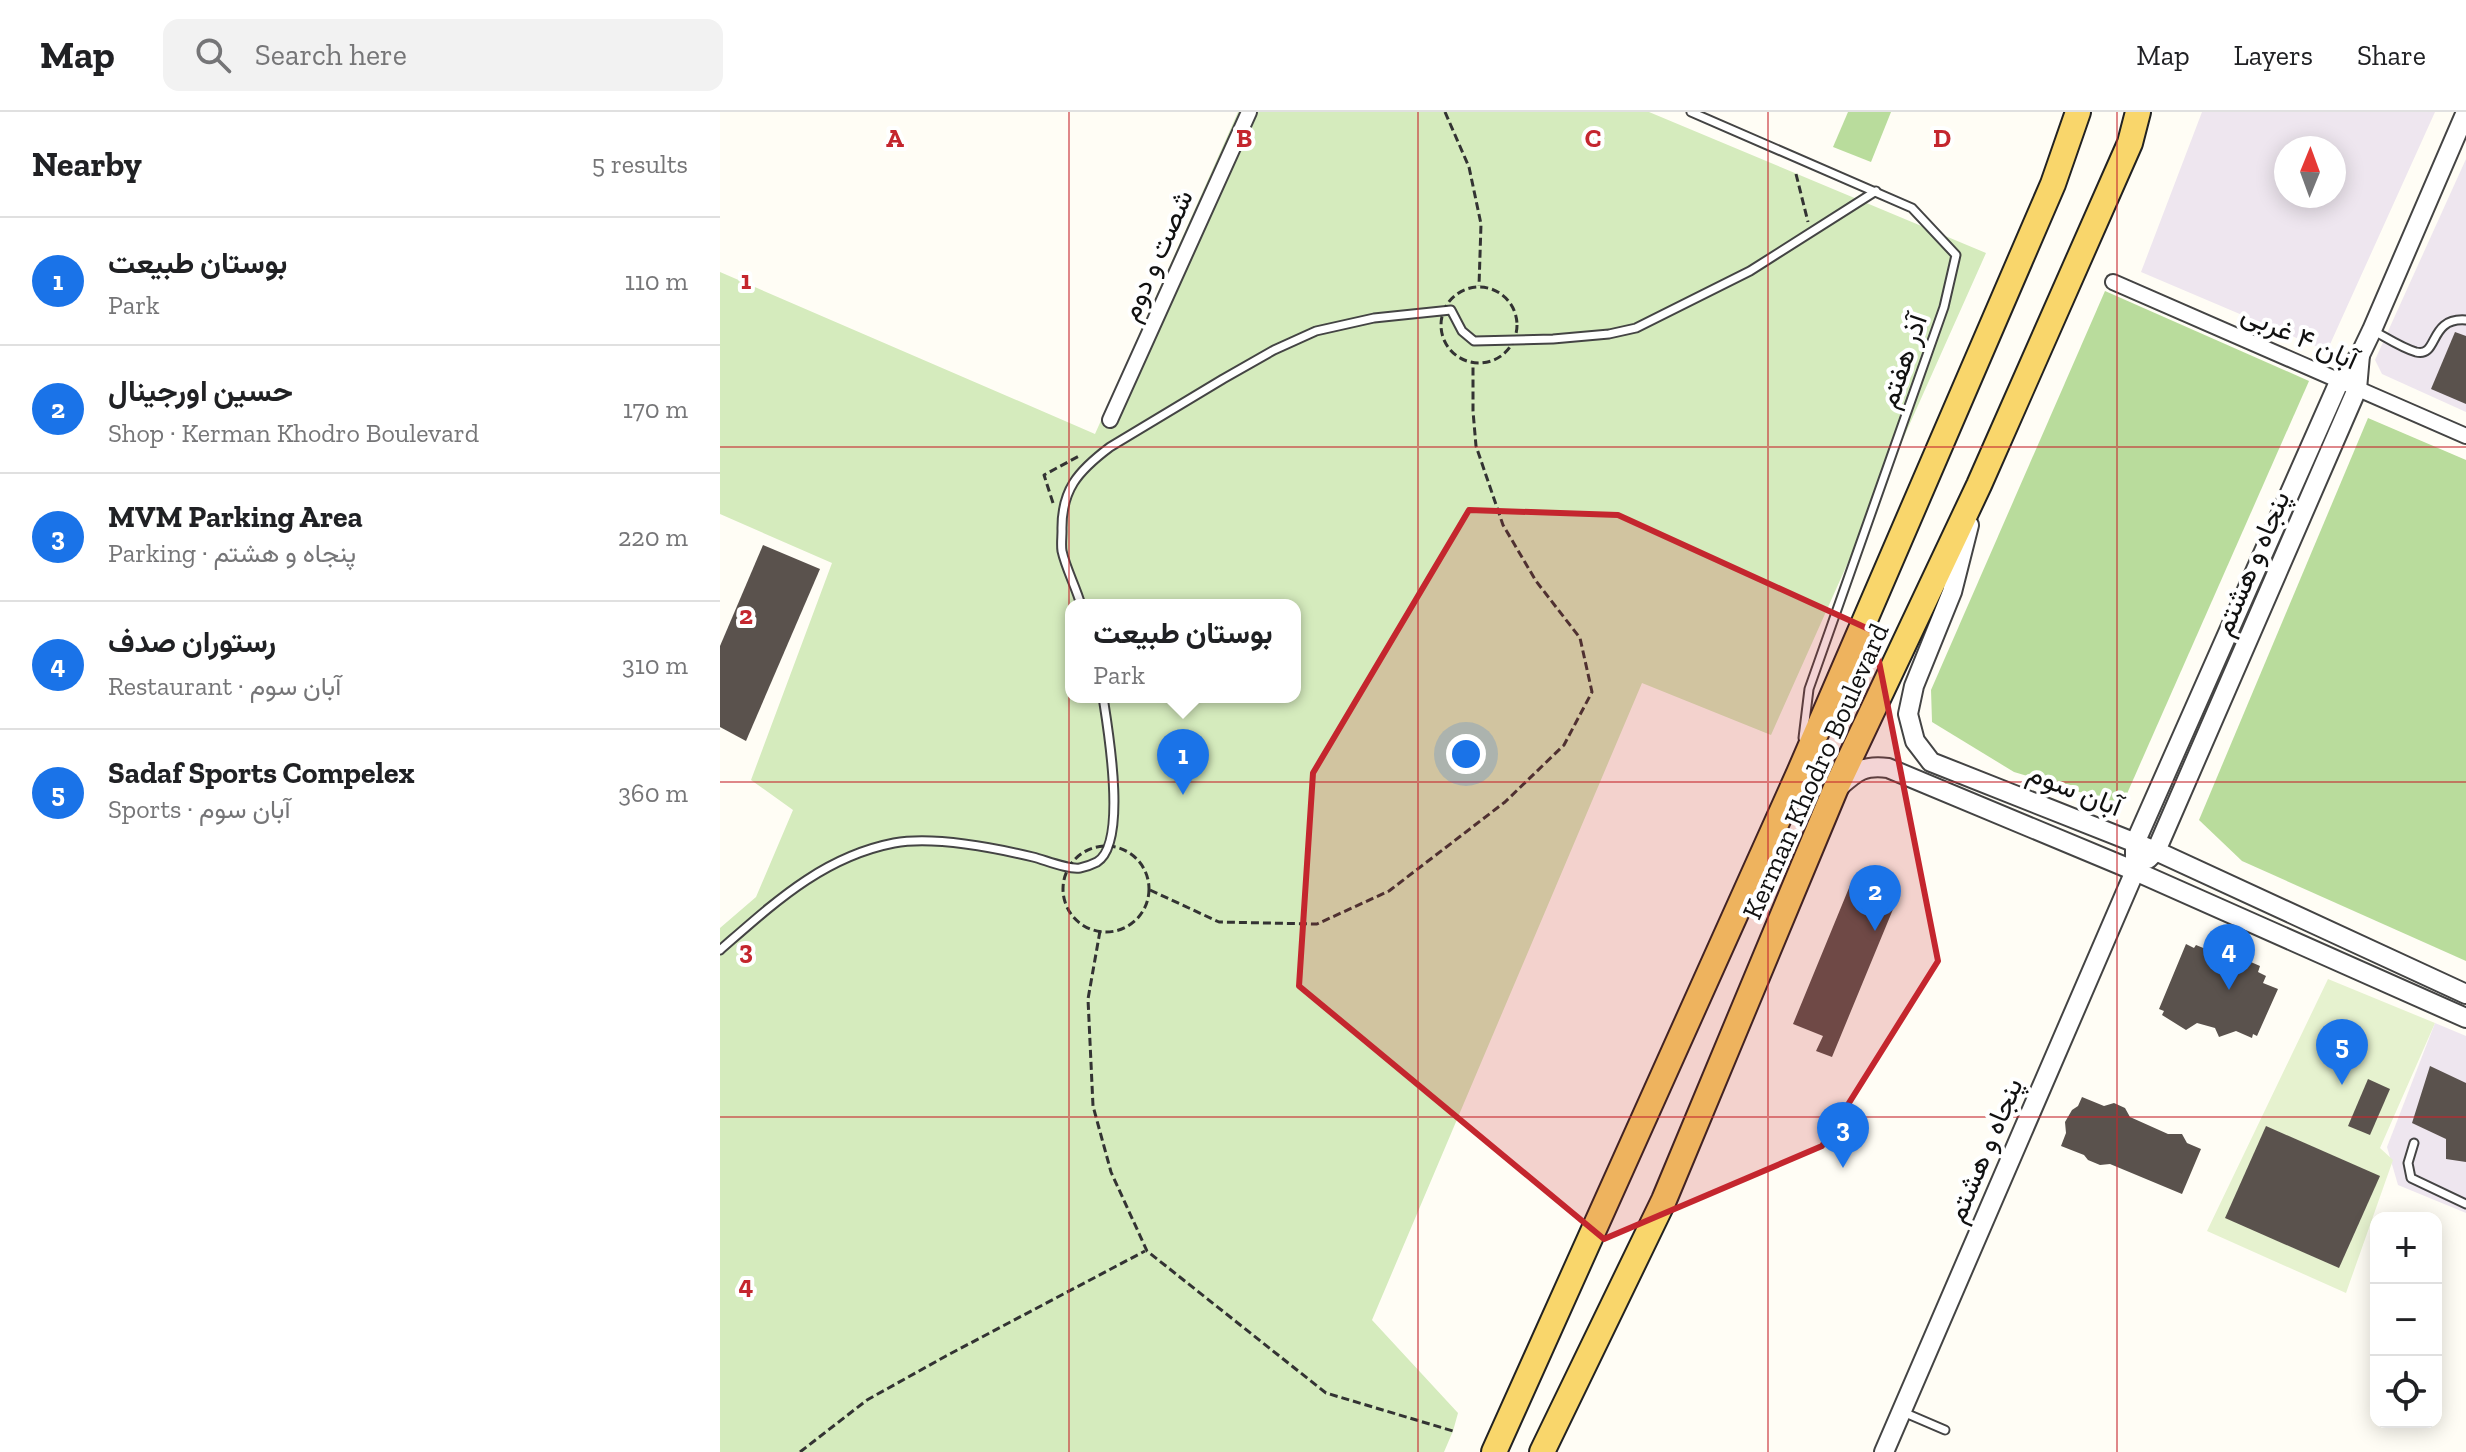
<!DOCTYPE html>
<meta charset="utf-8">
<style>
body{margin:0;font-family:"Zilla Slab",Vazirmatn,serif;background:#f2f2f2;color:#202124}
.controls{position:absolute;right:24px;bottom:24px;display:grid;overflow:hidden;border-radius:16px;box-shadow:0 4px 20px #0003}
.controls button{width:72px;height:72px;display:grid;place-items:center;padding:0;border:0;border-bottom:2px solid #e0e0e0;background:#fff;color:#202124;font:40px sans-serif}
.compass{position:absolute;left:1554px;top:24px;width:72px;height:72px;border-radius:50%;background:#fff;box-shadow:0 4px 20px #0003;rotate:1deg}
.you{position:absolute;left:746px;top:642px;width:28px;height:28px;margin:-20px;border:6px solid #fff;border-radius:50%;background:#1a73e8;box-shadow:0 0 0 12px #1a73e833}
.badge{display:grid;place-items:center;width:52px;height:52px;border-radius:50%;background:#1a73e8;color:#fff;font-size:26px;font-weight:700}
.pin{position:absolute;translate:-50% -66px;filter:drop-shadow(0 2px 4px #0008)}
.pin::after{content:'';position:absolute;top:42px;width:28px;height:24px;background:inherit;clip-path:polygon(0 0,100% 0,50% 100%)}
.popup{position:absolute;left:345px;top:487px;width:236px;height:104px;box-sizing:border-box;display:grid;place-content:center;border-radius:16px;background:#fff;filter:drop-shadow(0 2px 6px #0005);font-size:26px;white-space:nowrap;color:#757577}
.popup b{font-size:30px;color:#202124}
.popup::after{content:'';position:absolute;left:50%;top:100%;margin-left:-16px;border:16px solid transparent;border-top-color:#fff}
.list{margin:0;padding:0;list-style:none}
h2{display:flex;justify-content:space-between;align-items:center;height:104px;margin:0;padding:0 32px;font-size:34px}
h2 small{font-size:26px;font-weight:400;color:#757577}
.list li{display:grid;grid-template-columns:52px 1fr auto;gap:24px;align-items:center;box-sizing:border-box;height:128px;padding:0 32px;border-top:2px solid #e0e0e0}
.list b{display:block;font-size:30px;white-space:nowrap}
.list p{margin:0;font-size:26px;white-space:nowrap;color:#757577}
.list em{font-size:26px;font-style:normal;color:#757577}
.icon{flex:none;width:44px;height:44px;fill:none;stroke:currentColor;stroke-width:2;stroke-linecap:round;stroke-linejoin:round}
.map{position:relative;flex:none;width:1746px;height:1340px;overflow:hidden}
header{display:flex;align-items:center;gap:48px;box-sizing:border-box;height:112px;padding:0 40px;background:#fff;border-bottom:2px solid #e0e0e0}
header strong{font-size:38px}
nav{display:flex;gap:44px;margin-inline-start:auto;font-size:28px}
.search{width:560px;height:72px;background:#f2f2f2;display:flex;align-items:center;gap:20px;box-sizing:border-box;padding:0 28px;border-radius:16px;color:#757577;font-size:30px}
main{display:flex}
aside{flex:1;background:#fff}
.map>svg:first-child{display:block}
</style>
<header>
<strong>Map</strong>
<div class="search"><svg class="icon" aria-label="search" viewBox="0 0 24 24"><circle cx="10" cy="10" r="6"/><path d="M15 15l6 6"/></svg>Search here</div>
<nav><a>Map</a><a>Layers</a><a>Share</a></nav>
</header>
<main>
<aside>
<h2>Nearby<small>5 results</small></h2>
<ul class="list">
<li><span class="badge">1</span><div><b>بوستان طبیعت</b><p>Park</p></div><em>110 m</em></li>
<li><span class="badge">2</span><div><b>حسین اورجینال</b><p>Shop · Kerman Khodro Boulevard</p></div><em>170 m</em></li>
<li><span class="badge">3</span><div><b>MVM Parking Area</b><p>Parking · پنجاه و هشتم</p></div><em>220 m</em></li>
<li><span class="badge">4</span><div><b>رستوران صدف</b><p>Restaurant · آبان سوم</p></div><em>310 m</em></li>
<li><span class="badge">5</span><div><b>Sadaf Sports Compelex</b><p>Sports · آبان سوم</p></div><em>360 m</em></li>
</ul>
</aside>
<div class="map">
<svg width="1746" height="1340" viewBox="0 0 1746 1340">
<rect width="100%" height="100%" fill="#fffdf5"/>
<!-- industrial -->
<g fill="#eee6ef" fill-rule="evenodd">
<path d="M1482,0H1715L1607,239L1421,160ZM1566,36H1614V84H1566Z"/>
<path d="M1746,47V300L1662,262L1655,248Z"/>
<path d="M1715,911L1746,924V1101L1678,1073L1667,1035Z"/>
</g>
<!-- green -->
<path fill="#d5ebbd" fill-rule="evenodd" d="M518,0H929L1266,141L1051,623L922,571L652,1208L738,1301L733,1319L724,1340H0V816L36,785L73,698L31,668L112,451L0,402V160L375,322ZM351,493H575V585H351Z"/>
<!-- forest -->
<g fill="#b9dc9c">
<path d="M1128,0H1171L1151,50L1113,35Z"/>
<path d="M1385,179L1589,269L1402,693L1294,660L1212,610L1211,578Z"/>
<path d="M1648,306L1746,348V849L1522,749L1479,708Z"/>
</g>
<!-- pitch -->
<path fill="#e6f2cf" d="M1608,867L1715,911L1660,1036L1673,1048L1626,1181L1487,1119Z"/>
<!-- building -->
<g fill="#5a524d">
<path d="M1735,220L1746,224V292L1711,277Z"/>
<path d="M43,433L100,457L26,629L0,615V534Z"/>
<path d="M1131,771L1176,790L1112,945L1096,939L1103,924L1073,912Z"/>
<path d="M1466,832L1474,836L1476,833L1498,842L1501,837L1540,854L1538,860L1546,864L1543,871L1558,877L1537,924L1533,922L1532,926L1516,919L1499,925L1495,916L1477,911L1466,918L1442,903L1444,899L1439,897Z"/>
<path d="M1710,954L1746,971V1050L1726,1047V1027L1692,1011Z"/>
<path d="M1648,967L1670,977L1650,1023L1628,1014Z"/>
<path d="M1362,985L1384,994L1394,991L1405,996L1410,1005L1448,1022H1462L1467,1031L1481,1037L1462,1082L1390,1052L1380,1053L1368,1048L1364,1043L1341,1034L1346,1021L1345,1010L1352,998L1358,994Z"/>
<path d="M1546,1014L1660,1064L1619,1156L1505,1106Z"/>
</g>
<g fill="none" stroke-linecap="round" stroke-linejoin="round">
<!-- service casing -->
<g stroke="#444" stroke-width="11">
<g id="service">
<path d="M971,0L1192,96L1236,143L1224,195L1089,577L1083,626"/>
<path d="M1654,219C1667,226 1682,236 1696,240C1719,246 1708,205 1746,208"/>
<path d="M361,493C356,475 346,457 342,439C341,433 342,425 342,419C341,378 358,359 390,335L503,267L554,238L596,219L654,206L731,198L742,219L754,229L833,227L889,222L916,216L1030,159L1156,79"/>
<path d="M0,838C53,792 102,745 174,731C213,724 275,736 313,745C325,748 349,758 360,756C365,755 373,752 377,750C408,731 388,617 383,585"/>
<path d="M1694,1031L1688,1051L1691,1066L1746,1092"/>
<path d="M1183,1300L1225,1318"/>
</g>
</g>
<!-- minor casing -->
<g stroke="#444" stroke-width="18">
<g id="minor">
<path d="M1393,170L1746,324"/>
<path d="M390,308L529,0"/>
</g>
</g>
<!-- tertiary casing -->
<g stroke="#444" stroke-width="22">
<g id="tertiary">
<path d="M1249,413L1232,480L1194,574L1188,602L1195,629L1211,650L1436,739L1746,882"/>
<path d="M1120,674C1137,659 1144,653 1168,656L1415,759L1746,906"/>
<path d="M1428,747L1436,739L1637,277L1640,243"/>
<path d="M1164,1340L1415,759V731L1619,270L1640,243L1652,218L1746,0"/>
</g>
</g>
<!-- primary casing -->
<g stroke="#222" stroke-width="28">
<g id="primary">
<path d="M774,1340L1079,661L1333,72L1358,0"/>
<path d="M822,1340L944,1088L1115,678L1259,373L1410,31L1418,0"/>
</g>
</g>
<!-- path -->
<g stroke="#333" stroke-width="3" stroke-dasharray="8 4" stroke-linecap="butt">
<path d="M725,0L749,55L761,112L759,174"/>
<path d="M1076,62L1088,110"/>
<circle cx="759" cy="213" r="38"/>
<path d="M333,391L324,363L359,344"/>
<circle cx="386" cy="777" r="43"/>
<path d="M430,778L499,810L597,812L669,779L785,690L844,633L872,580L860,526L816,469L783,413L756,334L753,299V251"/>
<path d="M380,819L368,887L373,994L391,1060L427,1139L606,1281L733,1319"/>
<path d="M80,1340L147,1288L226,1244L425,1139"/>
</g>
<!-- service -->
<use href="#service" stroke="#fff" stroke-width="7"/>
<!-- minor -->
<use href="#minor" stroke="#fff" stroke-width="14"/>
<!-- tertiary -->
<use href="#tertiary" stroke="#fff" stroke-width="18"/>
<!-- primary -->
<use href="#primary" stroke="#f9d66b" stroke-width="24"/>
</g>
<!-- marked area -->
<path fill="#c4262e" fill-opacity="0.2" stroke="#c4262e" stroke-width="6" stroke-linejoin="round" d="M749,398L898,403L1153,519L1218,849L1102,1034L884,1127L579,874L593,661Z"/>
<!-- grid -->
<path fill="none" stroke="#c4262e" stroke-width="2" stroke-opacity="0.55" d="M349,0V1340M698,0V1340M1048,0V1340M1397,0V1340M0,335H1746M0,670H1746M0,1005H1746"/>
<g text-anchor="middle" stroke-width="8" stroke-linejoin="round" paint-order="stroke">
<!-- street labels -->
<g font-size="28" fill="#111" stroke="#fff">
<text transform="translate(436 143) rotate(-66)" y="10">شصت و دوم</text>
<text transform="translate(1580 224) rotate(24)" y="10">آبان ۴ غربی</text>
<text transform="translate(1182 249) rotate(-71)" y="10">آذر هفتم</text>
<text transform="translate(1531 451) rotate(-67)" y="10">پنجاه و هشتم</text>
<text transform="translate(1095 659) rotate(-66)" y="10">Kerman Khodro Boulevard</text>
<text transform="translate(1355 677) rotate(22)" y="10">آبان سوم</text>
<text transform="translate(1264 1038) rotate(-67)" y="10">پنجاه و هشتم</text>
</g>
</g>
<g font-size="26" text-anchor="middle" font-weight="bold" fill="#c4262e" stroke="#fff" stroke-width="8" stroke-linejoin="round" paint-order="stroke">
<text x="175" y="35">A</text>
<text x="524" y="35">B</text>
<text x="873" y="35">C</text>
<text x="1222" y="35">D</text>
<text x="26" y="177">1</text>
<text x="26" y="512">2</text>
<text x="26" y="847">3</text>
<text x="26" y="1182">4</text>
</g>
</svg>
<div class="controls">
<button>+</button>
<button>−</button>
<button><svg class="icon" aria-label="locate" viewBox="0 0 24 24"><circle cx="12" cy="12" r="6"/><path d="M12 2v4M12 18v4M2 12h4M18 12h4"/></svg></button>
</div>
<svg class="compass" viewBox="-18 -18 36 36"><path d="M0-13l5 13h-10z" fill="#e53935"/><path d="M0 13l5-13h-10z" fill="#757577"/></svg>
<div class="you"></div>
<div class="pin badge" style="left:463px;top:683px">1</div>
<div class="popup"><b>بوستان طبیعت</b>Park</div>
<div class="pin badge" style="left:1155px;top:819px">2</div>
<div class="pin badge" style="left:1123px;top:1056px">3</div>
<div class="pin badge" style="left:1509px;top:878px">4</div>
<div class="pin badge" style="left:1622px;top:973px">5</div>
</div>
</main>
